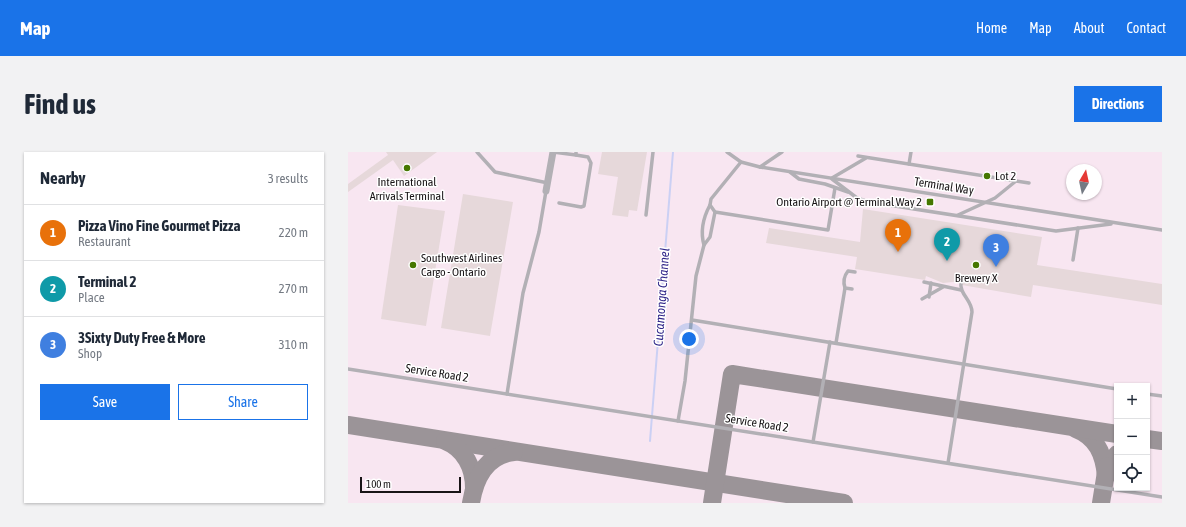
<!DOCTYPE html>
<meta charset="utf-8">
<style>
body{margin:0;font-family:"Asap Condensed",sans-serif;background:#f2f2f3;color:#1f2937}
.controls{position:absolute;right:12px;bottom:12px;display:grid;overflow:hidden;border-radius:0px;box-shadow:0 1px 3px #0004}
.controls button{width:36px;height:36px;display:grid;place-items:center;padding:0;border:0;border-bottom:1px solid #e0e1e3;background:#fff;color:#1f2937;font:20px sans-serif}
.compass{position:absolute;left:718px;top:12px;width:36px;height:36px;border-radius:50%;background:#fff;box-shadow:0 1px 3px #0004;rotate:9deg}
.scale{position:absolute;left:12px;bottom:10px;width:101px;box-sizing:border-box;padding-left:4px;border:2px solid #181416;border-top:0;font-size:11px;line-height:14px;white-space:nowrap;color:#181416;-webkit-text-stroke:3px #fff;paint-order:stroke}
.you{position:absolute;left:341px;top:187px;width:14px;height:14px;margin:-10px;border:3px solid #fff;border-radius:50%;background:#1a73e8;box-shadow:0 0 0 6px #1a73e833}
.badge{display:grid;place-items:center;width:26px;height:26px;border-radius:50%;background:#1a73e8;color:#fff;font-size:13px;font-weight:700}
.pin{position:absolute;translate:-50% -33px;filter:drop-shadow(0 1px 2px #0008)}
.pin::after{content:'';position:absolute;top:21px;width:14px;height:12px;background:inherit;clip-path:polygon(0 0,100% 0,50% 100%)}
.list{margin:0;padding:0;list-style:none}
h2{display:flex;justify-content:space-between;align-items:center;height:52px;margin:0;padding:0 16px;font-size:17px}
h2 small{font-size:13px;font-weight:400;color:#747a83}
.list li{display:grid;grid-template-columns:26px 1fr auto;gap:12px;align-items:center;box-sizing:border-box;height:56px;padding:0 16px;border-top:1px solid #e0e1e3}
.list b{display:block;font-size:15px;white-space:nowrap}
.list p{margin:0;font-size:13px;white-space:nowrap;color:#747a83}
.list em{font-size:13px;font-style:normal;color:#747a83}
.actions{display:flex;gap:8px;padding:12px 16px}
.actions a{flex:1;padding:9px 0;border:1px solid #1a73e8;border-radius:0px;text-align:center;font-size:14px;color:#1a73e8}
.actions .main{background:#1a73e8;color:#fff}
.icon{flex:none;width:22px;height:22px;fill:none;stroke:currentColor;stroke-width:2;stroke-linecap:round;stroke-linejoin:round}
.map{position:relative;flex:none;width:814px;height:351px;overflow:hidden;border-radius:0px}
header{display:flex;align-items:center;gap:24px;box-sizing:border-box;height:56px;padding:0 20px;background:#1a73e8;color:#fff}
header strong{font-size:19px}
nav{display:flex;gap:22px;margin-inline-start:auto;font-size:14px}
.intro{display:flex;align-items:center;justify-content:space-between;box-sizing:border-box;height:96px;padding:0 24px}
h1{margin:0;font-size:28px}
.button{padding:10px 18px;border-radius:0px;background:#1a73e8;color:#fff;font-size:14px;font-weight:700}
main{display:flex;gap:24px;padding:0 24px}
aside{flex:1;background:#fff;border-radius:0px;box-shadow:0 1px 3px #0004}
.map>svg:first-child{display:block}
</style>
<header>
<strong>Map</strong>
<nav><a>Home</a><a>Map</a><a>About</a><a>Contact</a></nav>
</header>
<div class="intro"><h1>Find us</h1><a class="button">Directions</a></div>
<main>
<aside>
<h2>Nearby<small>3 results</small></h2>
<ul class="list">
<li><span class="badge" style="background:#e8710a">1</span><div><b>Pizza Vino Fine Gourmet Pizza</b><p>Restaurant</p></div><em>220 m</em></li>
<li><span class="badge" style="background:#0f9aa8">2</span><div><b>Terminal 2</b><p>Place</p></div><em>270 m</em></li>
<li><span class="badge" style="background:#3f7fe0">3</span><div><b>3Sixty Duty Free &amp; More</b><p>Shop</p></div><em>310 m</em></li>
</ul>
<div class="actions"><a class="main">Save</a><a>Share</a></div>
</aside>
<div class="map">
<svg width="814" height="351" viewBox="0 0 814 351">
<rect width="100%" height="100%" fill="#fef5fb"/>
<!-- built -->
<path fill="#f8e6f1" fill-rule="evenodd" d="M0,0H814V351H0ZM724,18H748V42H724ZM769,234H799V336H769Z"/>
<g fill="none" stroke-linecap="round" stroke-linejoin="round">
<!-- stream -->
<path stroke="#cbd0f4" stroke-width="2" d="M302,289L325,0"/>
<!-- taxiway -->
<g stroke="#9b9498" stroke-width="18">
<path d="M0,273L496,351"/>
<path d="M728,277C749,285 756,303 758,324L760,315L769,302"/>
<path d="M799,287L814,289"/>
<path d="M97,289C117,297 126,316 126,336"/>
<path d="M123,351C127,326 138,303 166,300"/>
<path d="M364,351L384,222L769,282"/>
<path d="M753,351L759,314"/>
</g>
</g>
<!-- building -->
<g fill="#e6d8da">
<path d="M38,0H89L56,24L45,8L0,40V32L40,3Z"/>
<path d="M254,0H299L289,59L281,58L280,65L264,63L270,25L250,22Z"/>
<path d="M115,42L165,50L142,184L93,176Z"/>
<path d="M50,53L97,59L78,174L33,167Z"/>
<path d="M515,57L694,85L689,113L814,132V153L685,133L683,145L614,133V129L595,131L578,124L577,128L507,117L509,105L418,91L421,76L512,90Z"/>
</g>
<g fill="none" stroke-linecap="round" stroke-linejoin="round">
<!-- service -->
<g stroke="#b2b0b5" stroke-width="3.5">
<path d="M129,0L147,20L200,31"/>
<path d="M205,0L228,3V0"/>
<path d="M379,0L393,10L412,15L814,78"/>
<path d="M510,4L681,31"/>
<path d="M393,10L363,47L362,53L367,60L480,78L487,36"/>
<path d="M561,12L563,0"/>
<path d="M412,15L434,0"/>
<path d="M442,20L451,27L477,32L500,40"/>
<path d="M484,26L518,6"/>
<path d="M484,27L509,46L521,50L708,79L763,72"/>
<path d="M211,51L233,55L236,54L243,11L240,5L228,3"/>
<path d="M362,53C355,66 352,79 356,93L362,85L367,60"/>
<path d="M298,63L305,0"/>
<path d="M610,63L647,46L668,29"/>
<path d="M725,108L730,76"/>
<path d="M576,130L613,138"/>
<path d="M504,137L497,136C495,130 496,124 500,119L507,120"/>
<path d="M581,145L583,131"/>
<path d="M574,147L595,135"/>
<path d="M344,168L769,237"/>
<path d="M488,191L497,136"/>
<path d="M0,217L814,345"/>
<path d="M159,242L175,141L191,80L198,39"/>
<path d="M799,242L814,244"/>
<path d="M330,269L337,229L348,124L356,93"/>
<path d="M465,290L482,190"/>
<path d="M600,311L624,160C624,148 611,142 613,130"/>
</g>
<!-- minor -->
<path stroke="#b2b0b5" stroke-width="7" d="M198,39L205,0"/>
</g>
<!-- markers -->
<g fill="#457700" stroke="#fff" stroke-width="1.5">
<circle cx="59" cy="16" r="4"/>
<circle cx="639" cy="24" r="4"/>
<rect x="578" y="46" width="8" height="8" rx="2"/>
<circle cx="65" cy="113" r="4"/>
<circle cx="628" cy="113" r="4"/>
</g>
<g text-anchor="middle" stroke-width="3" stroke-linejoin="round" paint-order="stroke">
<!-- poi labels -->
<g font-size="12" fill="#181416" stroke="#fff" text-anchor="start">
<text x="647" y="28">Lot 2</text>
<text x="59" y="34" text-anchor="middle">International<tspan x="59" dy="14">Arrivals Terminal</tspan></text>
<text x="574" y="54" text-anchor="end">Ontario Airport @ Terminal Way 2</text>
<text x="73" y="110">Southwest Airlines<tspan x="73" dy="14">Cargo - Ontario</tspan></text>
<text x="628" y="130" text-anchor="middle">Brewery X</text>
</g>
<!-- street labels -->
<g font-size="12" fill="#181416" stroke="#fff">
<text transform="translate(596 34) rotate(9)" y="4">Terminal Way</text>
<text transform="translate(89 221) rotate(9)" y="4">Service Road 2</text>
<text transform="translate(409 271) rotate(9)" y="4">Service Road 2</text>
</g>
<!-- water labels -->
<g font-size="13" font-style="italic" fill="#2e2488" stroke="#fff">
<text transform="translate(313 145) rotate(-86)" y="5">Cucamonga Channel</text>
</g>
</g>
</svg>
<div class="controls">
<button>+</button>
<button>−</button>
<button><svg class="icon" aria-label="locate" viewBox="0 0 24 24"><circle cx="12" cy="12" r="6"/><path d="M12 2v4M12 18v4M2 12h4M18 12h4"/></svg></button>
</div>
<svg class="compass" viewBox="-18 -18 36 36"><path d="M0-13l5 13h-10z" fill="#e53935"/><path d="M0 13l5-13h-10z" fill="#747a83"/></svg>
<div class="scale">100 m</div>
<div class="you"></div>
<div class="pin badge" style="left:550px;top:100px;background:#e8710a">1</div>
<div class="pin badge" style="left:599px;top:109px;background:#0f9aa8">2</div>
<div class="pin badge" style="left:648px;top:115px;background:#3f7fe0">3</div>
</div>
</main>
